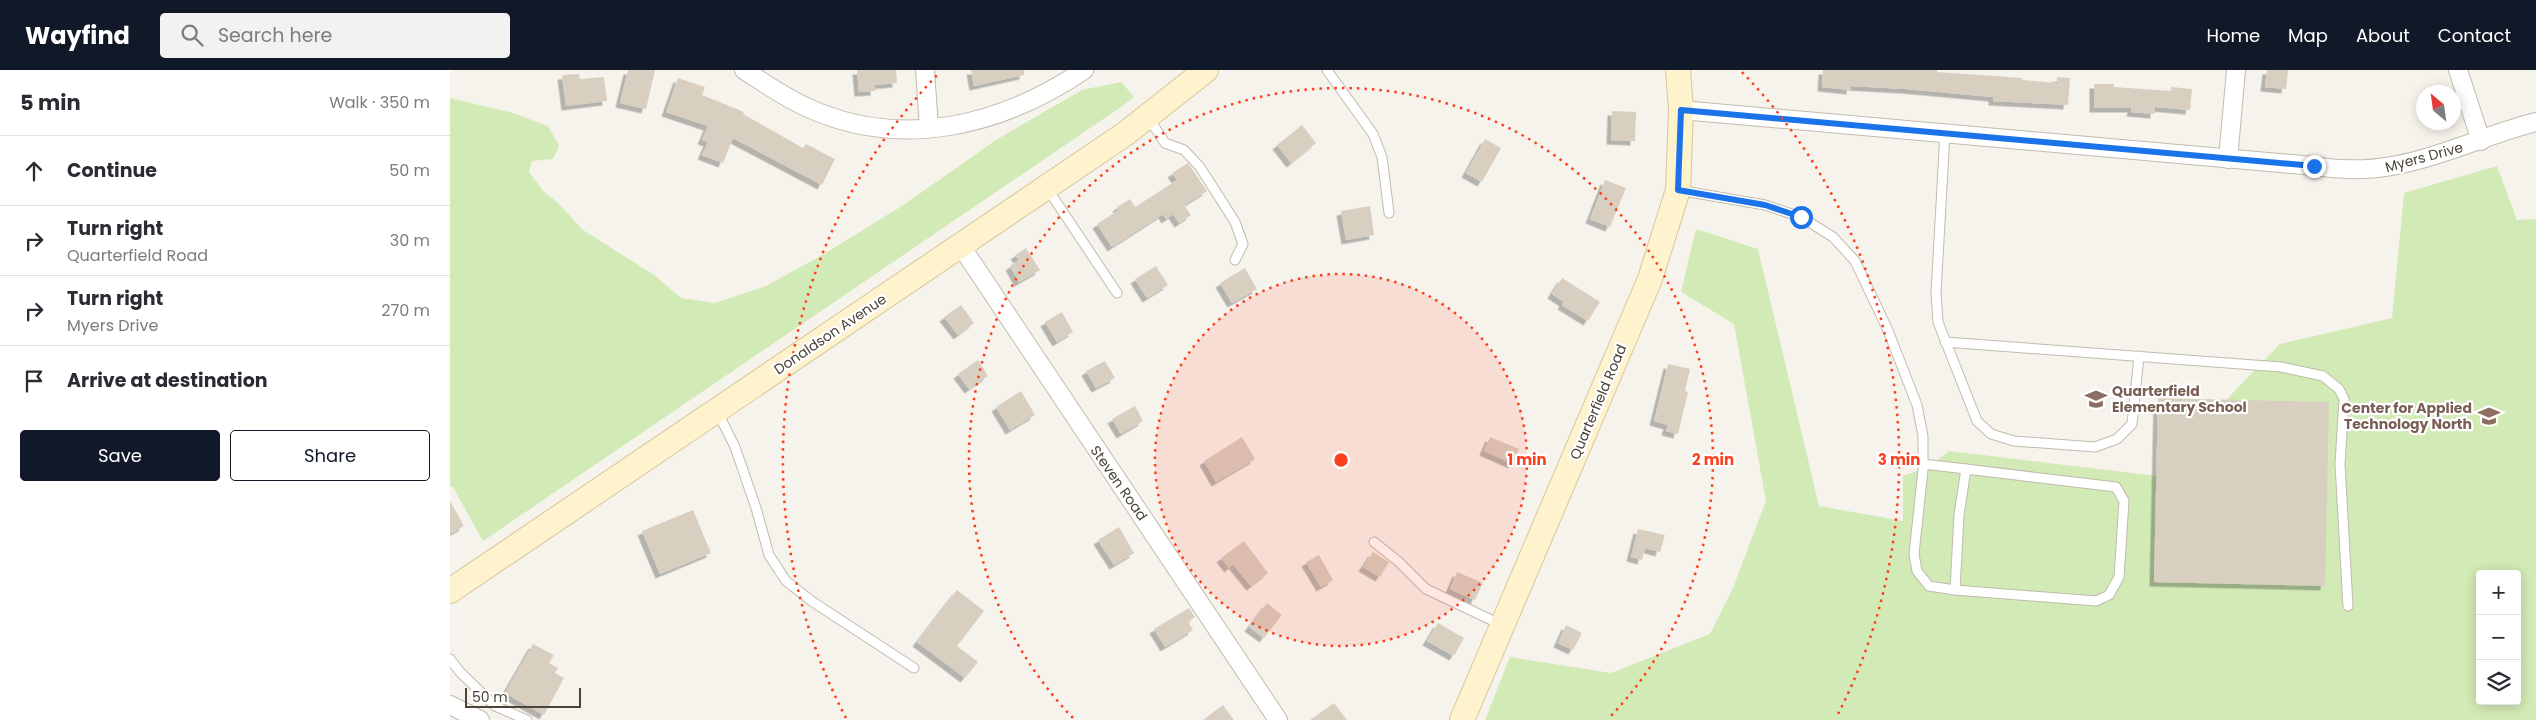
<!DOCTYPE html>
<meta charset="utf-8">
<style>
body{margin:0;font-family:Poppins,sans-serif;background:#f2f2f3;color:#2b2b33}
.controls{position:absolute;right:15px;bottom:15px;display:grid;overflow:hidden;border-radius:5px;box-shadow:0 2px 12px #0003}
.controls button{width:45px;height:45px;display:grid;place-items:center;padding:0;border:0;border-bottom:1px solid #e1e1e2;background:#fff;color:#2b2b33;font:25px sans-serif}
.compass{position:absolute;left:1966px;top:15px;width:45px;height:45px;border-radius:50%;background:#fff;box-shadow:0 2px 12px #0003;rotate:331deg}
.scale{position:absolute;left:15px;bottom:12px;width:116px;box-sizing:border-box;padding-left:5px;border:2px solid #4b4439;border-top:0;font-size:14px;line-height:18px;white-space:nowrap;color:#4b4439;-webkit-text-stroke:4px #fff;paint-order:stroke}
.stop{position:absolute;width:15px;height:15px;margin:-11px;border:4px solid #1a73e8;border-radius:50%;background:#fff}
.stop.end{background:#1a73e8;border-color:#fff;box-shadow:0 1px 5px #0008}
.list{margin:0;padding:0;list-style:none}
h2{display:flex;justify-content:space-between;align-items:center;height:65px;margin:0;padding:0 20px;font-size:21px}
h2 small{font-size:16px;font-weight:400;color:#7c7c81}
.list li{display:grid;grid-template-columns:32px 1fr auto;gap:15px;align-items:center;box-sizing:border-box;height:70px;padding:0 20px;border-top:1px solid #e1e1e2}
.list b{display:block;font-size:19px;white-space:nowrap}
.list p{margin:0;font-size:16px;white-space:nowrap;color:#7c7c81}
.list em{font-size:16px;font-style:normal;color:#7c7c81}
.actions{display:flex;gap:10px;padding:15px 20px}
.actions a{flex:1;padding:11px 0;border:1px solid #111827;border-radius:5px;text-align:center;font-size:18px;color:#111827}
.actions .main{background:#111827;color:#fff}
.icon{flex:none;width:28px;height:28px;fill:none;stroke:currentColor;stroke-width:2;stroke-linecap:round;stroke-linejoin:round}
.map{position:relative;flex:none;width:2086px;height:650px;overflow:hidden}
header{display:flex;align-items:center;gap:30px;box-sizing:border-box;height:70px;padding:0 25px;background:#111827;color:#fff}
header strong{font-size:24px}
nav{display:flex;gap:28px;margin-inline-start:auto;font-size:18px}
.search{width:350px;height:45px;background:#f2f2f3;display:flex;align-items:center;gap:12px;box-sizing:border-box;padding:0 18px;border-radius:5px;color:#7c7c81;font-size:19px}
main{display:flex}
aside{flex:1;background:#fff}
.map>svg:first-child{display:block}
</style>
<header>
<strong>Wayfind</strong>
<div class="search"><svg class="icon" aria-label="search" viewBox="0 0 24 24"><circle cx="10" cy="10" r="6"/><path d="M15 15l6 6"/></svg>Search here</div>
<nav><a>Home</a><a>Map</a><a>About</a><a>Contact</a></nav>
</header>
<main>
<aside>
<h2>5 min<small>Walk · 350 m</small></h2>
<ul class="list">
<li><svg class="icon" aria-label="ahead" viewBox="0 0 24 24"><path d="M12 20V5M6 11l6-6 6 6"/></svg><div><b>Continue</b></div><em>50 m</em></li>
<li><svg class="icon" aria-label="right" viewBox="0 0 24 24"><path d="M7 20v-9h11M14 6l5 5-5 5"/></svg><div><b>Turn right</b><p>Quarterfield Road</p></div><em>30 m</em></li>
<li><svg class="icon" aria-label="right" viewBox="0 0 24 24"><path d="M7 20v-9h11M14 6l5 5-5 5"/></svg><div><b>Turn right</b><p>Myers Drive</p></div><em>270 m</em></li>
<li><svg class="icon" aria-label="arrive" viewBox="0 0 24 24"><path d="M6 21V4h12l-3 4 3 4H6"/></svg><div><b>Arrive at destination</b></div></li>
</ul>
<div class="actions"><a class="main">Save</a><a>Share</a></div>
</aside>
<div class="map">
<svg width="2086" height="650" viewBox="0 0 2086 650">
<defs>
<filter id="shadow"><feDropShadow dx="-4.5" dy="4.5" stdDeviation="0" flood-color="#0004"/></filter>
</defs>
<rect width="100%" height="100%" fill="#f6f3ec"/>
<!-- green -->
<g fill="#d2eab5" fill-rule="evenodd">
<path d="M671,12L684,27L671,37L33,471L3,417H0V28L63,43L98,56L109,76L103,89L82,91L79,102L93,121L107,132L133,160L204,205L231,228L265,233L316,216L374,184L455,134L546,70L632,20Z"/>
<path d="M2047,96L2067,150L2086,149V650H1035L1060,587L1161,603L1260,564L1283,518L1316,431L1284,254L1231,222L1246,159L1308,179L1369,436L1453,451V406L1480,396L1499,381L1757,412L1777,329L1830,274L1942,248L1954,123ZM2030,504H2067V631H2030Z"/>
</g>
<!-- building -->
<g fill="#d8cfc1" filter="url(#shadow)">
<path d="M178,0H205L196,39L170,33Z"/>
<path d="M407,0H446L447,13L425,15V21L409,22Z"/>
<path d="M521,0H574V5L524,16Z"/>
<path d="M1373,0H1487V2L1572,8V10L1607,13V7L1620,8L1618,35L1543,31V27L1456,19L1401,16V20L1372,17Z"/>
<path d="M1817,0H1838L1836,19L1815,17Z"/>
<path d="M129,4L130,9L154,7L157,31L116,36L112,5Z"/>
<path d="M228,8L255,17L252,25L294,42L293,44L353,78L356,74L385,89L372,115L283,68L273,93L252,85L258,72L252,70L258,56L216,42Z"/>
<path d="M1644,14H1664V17L1721,21V17L1742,19L1740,40L1705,37V44L1681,42L1682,38H1644Z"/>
<path d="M1162,41L1186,42L1185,71L1161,70Z"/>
<path d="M852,55L866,73L841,93L827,75Z"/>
<path d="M1035,69L1051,78L1032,112L1016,103Z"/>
<path d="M738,93L757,121L734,135L741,145L729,153L723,144L716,149L713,144L662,177L647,154L669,140L667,137L680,129L685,137L727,110L722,103Z"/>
<path d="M1155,110L1176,118L1160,157L1140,149Z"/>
<path d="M920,136L924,165L896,170L891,141Z"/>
<path d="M576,178L590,200L569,212L560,196L569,190L565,185Z"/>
<path d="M706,196L718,215L697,228L685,209Z"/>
<path d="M795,198L807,219L782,233L770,213Z"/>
<path d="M1112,208L1150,232L1138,251L1112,235L1114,232L1102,224Z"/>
<path d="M511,235L524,253L508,265L494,247Z"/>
<path d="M612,242L623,262L607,272L595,252Z"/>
<path d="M528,290L538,306L519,319L508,304Z"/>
<path d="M655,291L665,308L646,318L636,301Z"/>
<path d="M1218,294L1240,299L1235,321L1238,322L1228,364L1216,361L1218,355L1204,351Z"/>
<path d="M571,321L585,345L560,360L546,337Z"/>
<path d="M1708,328L1879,332L1875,516L1704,512Z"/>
<path d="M685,336L693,351L671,364L662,349Z"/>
<path d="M792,367L805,389L766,412L754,391Z"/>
<path d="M1040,367L1069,379L1063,394L1034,381Z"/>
<path d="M0,431L14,456L0,464Z"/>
<path d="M243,440L261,483L210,504L192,461Z"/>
<path d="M669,457L684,483L664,495L648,470Z"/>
<path d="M1188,459L1215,465L1210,482L1195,478L1192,490L1181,487Z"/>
<path d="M794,471L818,503L801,516L783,494L779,498L771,488Z"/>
<path d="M923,482L939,492L930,507L913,497Z"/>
<path d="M869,485L883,510L871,517L856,492Z"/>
<path d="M1007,502L1033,513L1025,530L1000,519Z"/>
<path d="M507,520L534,541L507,576L528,592L515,608L467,572Z"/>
<path d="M817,533L832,545L814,568L799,557Z"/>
<path d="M739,538L745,547L738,552L743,560L715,577L704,559Z"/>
<path d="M988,553L1014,568L1004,586L977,571Z"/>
<path d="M1116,555L1132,563L1123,580L1108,573Z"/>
<path d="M83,574L104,585L99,593L108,598L105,603L114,608L94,645L55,623Z"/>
<path d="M884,633L897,650H860Z"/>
<path d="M773,635L784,650H753Z"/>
</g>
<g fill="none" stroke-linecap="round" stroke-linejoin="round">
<!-- lane casing -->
<g stroke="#c2bbae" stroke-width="11">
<g id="lane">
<path d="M877,0L923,64L932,87L939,143"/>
<path d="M698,47L715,73L734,80L750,97L785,152L793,174L785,190"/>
<path d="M1495,63L1486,223L1488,252L1527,351L1541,364L1564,371L1645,377L1667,369L1682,354L1689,286"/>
<path d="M597,118L667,223"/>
<path d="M1228,120L1315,135L1351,147L1383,167L1405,191L1437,258L1467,335L1473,366V400L1464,484L1467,501L1479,516L1505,520"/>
<path d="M1495,272L1831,297L1873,306L1889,319L1894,329L1890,394L1898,536"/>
<path d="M267,341L285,377L306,438L319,485L336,511L363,532L464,598"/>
<path d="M1473,394L1516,399"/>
<path d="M1516,399L1666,417L1674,431L1669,507L1659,525L1646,531L1505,520L1509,445Z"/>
<path d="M924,472L949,492L976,519L1052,555"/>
<path d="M0,589L10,602L45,636L77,650"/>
</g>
</g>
<!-- street casing -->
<g stroke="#c2bbae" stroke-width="20">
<g id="street">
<path d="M294,0C314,13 334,27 356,37C451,81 551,56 634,0"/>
<path d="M475,0L479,58"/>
<path d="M2008,0L2031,71"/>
<path d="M1231,40L1864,96C1951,111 2006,73 2086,52"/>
<path d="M1778,89L1786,0"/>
<path d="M511,176L828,650"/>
<path d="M0,635L30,650"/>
</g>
</g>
<!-- secondary casing -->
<g stroke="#d6c79b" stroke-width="26">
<g id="secondary">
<path d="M0,521L675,64L756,0"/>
<path d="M1012,650L1200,209L1228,120L1231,40L1228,0"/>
</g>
</g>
<!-- lane -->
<use href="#lane" stroke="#fff" stroke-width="9"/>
<!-- street -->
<use href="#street" stroke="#fff" stroke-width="18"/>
<!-- secondary -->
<use href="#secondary" stroke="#fff3cd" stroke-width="24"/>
</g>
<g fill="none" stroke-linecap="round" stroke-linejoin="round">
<!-- route -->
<path stroke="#1a73e8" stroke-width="6" d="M1351,147L1315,135L1228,120L1231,40L1864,96"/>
</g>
<!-- distance rings -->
<circle cx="891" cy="390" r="186" fill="#fc3f1d" fill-opacity=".12"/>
<g fill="none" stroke="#fc3f1d" stroke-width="2.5" stroke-dasharray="2.5 5">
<circle cx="891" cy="390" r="186"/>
<path d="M623 648A372 372 0 1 1 1159 648"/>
<path d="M396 648A558 558 0 0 1 490 2M1292 2A558 558 0 0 1 1386 648"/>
</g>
<!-- icons -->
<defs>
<g id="school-bare" transform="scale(1.725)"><path d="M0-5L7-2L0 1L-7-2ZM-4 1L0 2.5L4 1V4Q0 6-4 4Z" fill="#8d6e63" stroke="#fff" stroke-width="2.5" paint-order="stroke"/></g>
</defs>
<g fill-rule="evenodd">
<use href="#school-bare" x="1646" y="329"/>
<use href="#school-bare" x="2039" y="346"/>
</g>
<g text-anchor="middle" stroke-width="4.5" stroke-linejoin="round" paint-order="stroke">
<!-- street labels -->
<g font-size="14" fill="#4b4439" stroke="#fff">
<text transform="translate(1974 87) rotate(-15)" y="5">Myers Drive</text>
<text transform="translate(380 264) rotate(-34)" y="5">Donaldson Avenue</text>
<text transform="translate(1148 332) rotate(-67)" y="5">Quarterfield Road</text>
<text transform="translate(669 413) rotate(55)" y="5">Steven Road</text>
</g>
<!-- education labels -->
<g font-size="14" font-weight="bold" fill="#785e54" stroke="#fff" text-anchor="start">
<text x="1662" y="326">Quarterfield<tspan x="1662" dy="16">Elementary School</tspan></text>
<text x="2022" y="343" text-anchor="end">Center for Applied<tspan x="2022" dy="16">Technology North</tspan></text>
</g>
</g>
<circle cx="891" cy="390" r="8" fill="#fc3f1d" stroke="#fff" stroke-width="2.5"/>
<g font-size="15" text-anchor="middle" font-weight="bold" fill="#fc3f1d" stroke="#fff" stroke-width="4.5" stroke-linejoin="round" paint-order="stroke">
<text x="1077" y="395">1 min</text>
<text x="1263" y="395">2 min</text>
<text x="1449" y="395">3 min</text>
</g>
</svg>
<div class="controls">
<button>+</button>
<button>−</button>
<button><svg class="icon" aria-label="layers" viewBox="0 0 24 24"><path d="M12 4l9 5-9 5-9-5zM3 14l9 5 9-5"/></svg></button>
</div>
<svg class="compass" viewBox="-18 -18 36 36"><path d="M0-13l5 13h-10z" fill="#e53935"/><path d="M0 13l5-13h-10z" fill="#7c7c81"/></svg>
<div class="scale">50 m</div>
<div class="stop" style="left:1351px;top:147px"></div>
<div class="stop end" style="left:1864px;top:96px"></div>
</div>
</main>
